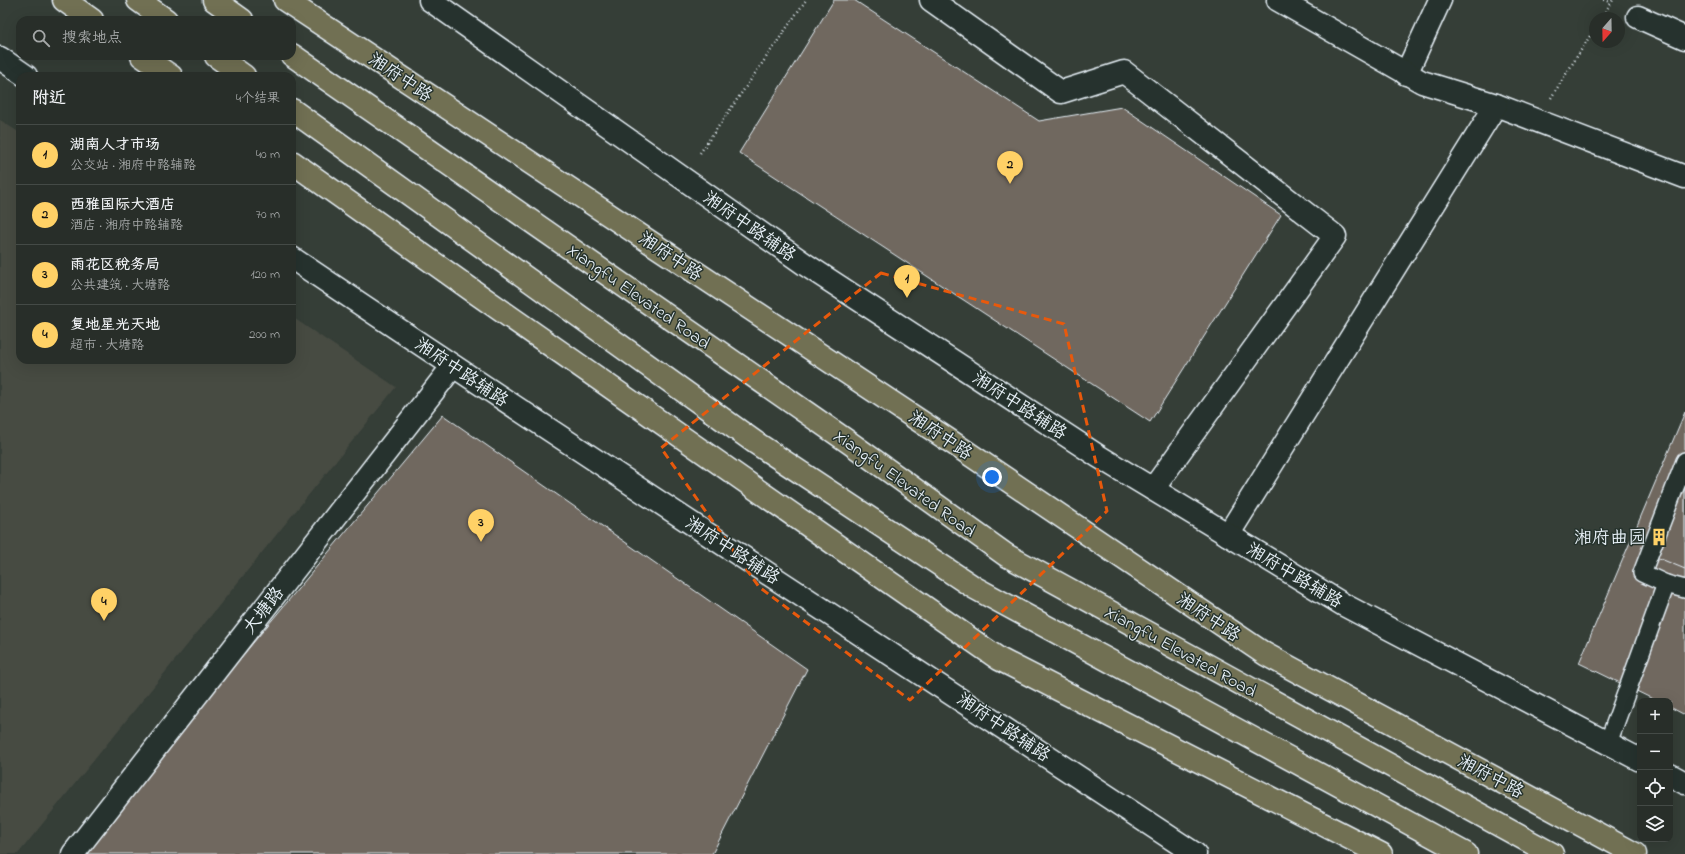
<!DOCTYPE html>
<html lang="zh">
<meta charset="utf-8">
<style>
body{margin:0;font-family:"Indie Flower","LXGW WenKai TC",sans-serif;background:#303631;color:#f1f3f6}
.controls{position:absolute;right:12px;bottom:12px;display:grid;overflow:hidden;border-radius:8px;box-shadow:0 4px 16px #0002}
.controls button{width:36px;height:36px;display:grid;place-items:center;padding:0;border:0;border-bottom:1px solid #444a46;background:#282e29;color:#f1f3f6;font:20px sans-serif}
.compass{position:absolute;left:1589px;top:12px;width:36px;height:36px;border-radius:50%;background:#282e29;box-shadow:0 4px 16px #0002;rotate:200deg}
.you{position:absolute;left:992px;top:477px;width:14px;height:14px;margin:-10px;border:3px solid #fff;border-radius:50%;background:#1a73e8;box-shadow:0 0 0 6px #1a73e833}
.badge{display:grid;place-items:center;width:26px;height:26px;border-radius:50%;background:#ffd166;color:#111;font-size:13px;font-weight:700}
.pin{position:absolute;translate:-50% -33px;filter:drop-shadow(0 1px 2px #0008)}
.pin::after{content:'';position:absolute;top:21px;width:14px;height:12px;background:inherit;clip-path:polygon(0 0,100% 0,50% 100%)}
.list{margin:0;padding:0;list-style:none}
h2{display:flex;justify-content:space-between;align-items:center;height:52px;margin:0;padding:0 16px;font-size:17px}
h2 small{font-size:13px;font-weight:400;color:#a5a8a8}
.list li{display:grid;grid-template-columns:26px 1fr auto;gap:12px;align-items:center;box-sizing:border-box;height:60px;padding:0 16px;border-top:1px solid #444a46}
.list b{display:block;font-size:15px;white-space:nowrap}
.list p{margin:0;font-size:13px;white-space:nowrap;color:#a5a8a8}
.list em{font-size:13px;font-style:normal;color:#a5a8a8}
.icon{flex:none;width:22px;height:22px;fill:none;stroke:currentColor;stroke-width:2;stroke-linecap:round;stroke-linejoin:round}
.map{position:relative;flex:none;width:1685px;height:854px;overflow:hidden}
.search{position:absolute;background:#282e29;box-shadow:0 4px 16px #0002;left:16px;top:16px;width:280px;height:44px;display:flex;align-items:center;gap:10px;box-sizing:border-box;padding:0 14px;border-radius:12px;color:#a5a8a8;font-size:15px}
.panel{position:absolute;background:#282e29;box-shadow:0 4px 16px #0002;left:16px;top:72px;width:280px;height:292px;border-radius:12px}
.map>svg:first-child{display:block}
</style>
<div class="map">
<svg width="1685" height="854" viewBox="0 0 1685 854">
<rect width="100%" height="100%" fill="#353e37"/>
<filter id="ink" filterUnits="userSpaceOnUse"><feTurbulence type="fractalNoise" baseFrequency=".025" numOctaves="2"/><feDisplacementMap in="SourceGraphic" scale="8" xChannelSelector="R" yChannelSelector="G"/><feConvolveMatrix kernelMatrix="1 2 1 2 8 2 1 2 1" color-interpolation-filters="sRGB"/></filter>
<g filter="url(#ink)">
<!-- built -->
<path fill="#474b43" d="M0,120L20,133V360H292V317L396,387L18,854H0Z"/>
<!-- building -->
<g fill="#70685f" stroke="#e8f1f8">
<path d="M834,0H854L1039,121L1122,107L1281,215L1150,422L739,153Z"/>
<path d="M1685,412V715L1670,707V701H1657L1579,663Z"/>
<path d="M443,415L807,669L712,854H77Z"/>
<path d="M1685,479V569L1656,557Z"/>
</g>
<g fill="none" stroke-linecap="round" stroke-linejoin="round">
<!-- lane casing -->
<g stroke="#e8f1f8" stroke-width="20">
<g id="lane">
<path d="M1666,584L1642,573L1685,461"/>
<path d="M1608,743L1666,584L1685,589"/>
</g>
</g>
<!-- street casing -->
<g stroke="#e8f1f8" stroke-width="25">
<g id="street">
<path d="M931,0L1061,92L1124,72L1335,236L1153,489"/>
<path d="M1638,17L1685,38"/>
<path d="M1406,74L1440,0"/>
<path d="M1496,105L1685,177"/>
<path d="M1228,535L1496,105L1422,82L1278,0"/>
</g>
</g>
<!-- secondary casing -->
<g stroke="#e8f1f8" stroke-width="25">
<g id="secondary">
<path d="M430,0L806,265L1098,456L1344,605L1640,760"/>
<path d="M0,58L26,76"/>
<path d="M292,258C591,460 894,655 1195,854"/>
<path d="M1670,775L1685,783"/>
<path d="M73,854L453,366"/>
</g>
</g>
<!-- primary casing -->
<g stroke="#e8f1f8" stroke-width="25">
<g id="primary">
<path d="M64,0L92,20"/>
<path d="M285,0L950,441L1265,654L1635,854"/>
<path d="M142,56L171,76"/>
<path d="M292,162L476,293L999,659L1381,854"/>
</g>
</g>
<!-- highway casing -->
<g stroke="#e8f1f8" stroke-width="25">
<g id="highway">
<path d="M138,0L166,20"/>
<path d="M214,0L242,20"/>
<path d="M292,55L850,443L1006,555L1552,854"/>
<path d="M216,56L244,76"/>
<path d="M292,110L756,443L975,588L1466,854"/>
</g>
</g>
<!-- path -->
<g stroke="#e8f1f8" stroke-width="2.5" stroke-dasharray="1 3" stroke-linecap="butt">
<path d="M1604,0L1611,2"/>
<path d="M1601,18L1613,0"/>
<path d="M1551,98L1595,28"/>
<path d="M700,153L806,0"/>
</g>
<!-- lane -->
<use href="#lane" stroke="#26332d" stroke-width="17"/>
<!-- street -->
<use href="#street" stroke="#26332d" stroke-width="22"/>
<!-- secondary -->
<use href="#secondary" stroke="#26332d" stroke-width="22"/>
<!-- primary -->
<use href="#primary" stroke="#716f52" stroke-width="22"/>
<!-- highway -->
<use href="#highway" stroke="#716f52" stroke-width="22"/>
</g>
</g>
<!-- marked area -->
<path fill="none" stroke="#e8590c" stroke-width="3" stroke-dasharray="8 5" stroke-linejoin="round" d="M881,273L1064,324L1107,511L910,700L759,587L661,448Z"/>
<!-- icons -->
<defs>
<g id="building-bare" transform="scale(1.38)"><path d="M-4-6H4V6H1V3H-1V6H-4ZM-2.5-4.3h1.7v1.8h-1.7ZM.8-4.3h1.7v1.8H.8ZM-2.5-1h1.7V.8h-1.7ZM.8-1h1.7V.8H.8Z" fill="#ffd166" stroke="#26332d" stroke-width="2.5" paint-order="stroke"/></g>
</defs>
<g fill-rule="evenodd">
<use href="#building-bare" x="1659" y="537"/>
</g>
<g text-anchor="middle" stroke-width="3" stroke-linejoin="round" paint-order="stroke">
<!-- street labels -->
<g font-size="18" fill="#e8f1f8" stroke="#26332d">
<text transform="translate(401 77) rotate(34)" y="6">湘府中路</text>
<text transform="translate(750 226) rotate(35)" y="6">湘府中路辅路</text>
<text transform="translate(671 256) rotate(34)" y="6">湘府中路</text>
<text transform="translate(639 296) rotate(35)" y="6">Xiangfu Elevated Road</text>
<text transform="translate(462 372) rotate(34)" y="6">湘府中路辅路</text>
<text transform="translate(1020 405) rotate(33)" y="6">湘府中路辅路</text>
<text transform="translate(941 435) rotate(34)" y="6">湘府中路</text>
<text transform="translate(905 483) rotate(36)" y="6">Xiangfu Elevated Road</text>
<text transform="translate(733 550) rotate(33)" y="6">湘府中路辅路</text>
<text transform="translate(1295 575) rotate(31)" y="6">湘府中路辅路</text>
<text transform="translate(263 610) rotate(-52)" y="6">大塘路</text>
<text transform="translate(1209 617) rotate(34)" y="6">湘府中路</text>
<text transform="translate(1181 651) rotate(29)" y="6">Xiangfu Elevated Road</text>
<text transform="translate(1004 727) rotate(34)" y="6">湘府中路辅路</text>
<text transform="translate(1491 776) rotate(28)" y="6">湘府中路</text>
</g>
<!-- poi labels -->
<g font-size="18" fill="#e8f1f8" stroke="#26332d" text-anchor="end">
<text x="1646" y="543">湘府曲园</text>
</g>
</g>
</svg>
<div class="controls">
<button>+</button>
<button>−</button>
<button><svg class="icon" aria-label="locate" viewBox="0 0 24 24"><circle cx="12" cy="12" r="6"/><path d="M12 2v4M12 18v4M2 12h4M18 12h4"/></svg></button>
<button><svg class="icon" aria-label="layers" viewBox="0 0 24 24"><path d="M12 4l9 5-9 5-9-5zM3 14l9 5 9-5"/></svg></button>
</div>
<svg class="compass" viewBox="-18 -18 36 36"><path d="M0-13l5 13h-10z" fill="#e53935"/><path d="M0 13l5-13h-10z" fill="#a5a8a8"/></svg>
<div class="you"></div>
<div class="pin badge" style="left:907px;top:298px">1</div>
<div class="pin badge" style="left:1010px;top:184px">2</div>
<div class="pin badge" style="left:481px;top:542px">3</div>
<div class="pin badge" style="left:104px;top:621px">4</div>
<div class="search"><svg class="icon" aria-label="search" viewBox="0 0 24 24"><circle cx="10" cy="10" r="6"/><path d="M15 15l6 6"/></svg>搜索地点</div>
<section class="panel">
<h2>附近<small>4个结果</small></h2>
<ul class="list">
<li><span class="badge">1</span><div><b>湖南人才市场</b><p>公交站 · 湘府中路辅路</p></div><em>40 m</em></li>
<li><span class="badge">2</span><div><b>西雅国际大酒店</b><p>酒店 · 湘府中路辅路</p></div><em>70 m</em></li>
<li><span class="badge">3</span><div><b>雨花区税务局</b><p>公共建筑 · 大塘路</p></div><em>120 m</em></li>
<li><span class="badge">4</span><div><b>复地星光天地</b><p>超市 · 大塘路</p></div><em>200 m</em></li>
</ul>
</section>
</div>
